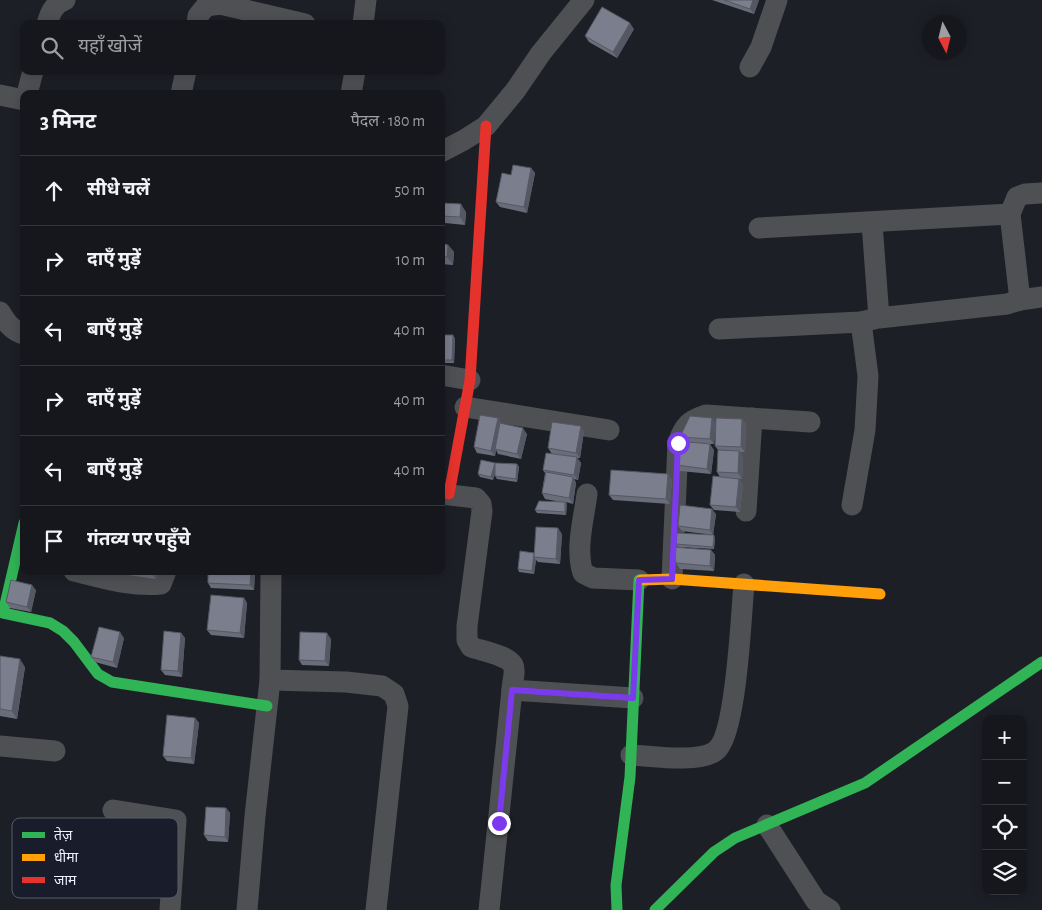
<!DOCTYPE html>
<html lang="hi">
<meta charset="utf-8">
<style>
body{margin:0;font-family:"Alegreya Sans","Noto Sans Devanagari",sans-serif;background:#1f2025;color:#f1f3f6}
.controls{position:absolute;right:15px;bottom:15px;display:grid;overflow:hidden;border-radius:10px;box-shadow:0 2px 12px #0003}
.controls button{width:45px;height:45px;display:grid;place-items:center;padding:0;border:0;border-bottom:1px solid #35363b;background:#16171c;color:#f1f3f6;font:25px sans-serif}
.compass{position:absolute;left:922px;top:15px;width:45px;height:45px;border-radius:50%;background:#16171c;box-shadow:0 2px 12px #0003;rotate:173deg}
.stop{position:absolute;width:15px;height:15px;margin:-11px;border:4px solid #7c3aed;border-radius:50%;background:#fff}
.stop.end{background:#7c3aed;border-color:#fff;box-shadow:0 1px 5px #0008}
.list{margin:0;padding:0;list-style:none}
h2{display:flex;justify-content:space-between;align-items:center;height:65px;margin:0;padding:0 20px;font-size:21px}
h2 small{font-size:16px;font-weight:400;color:#9e9fa3}
.list li{display:grid;grid-template-columns:32px 1fr auto;gap:15px;align-items:center;box-sizing:border-box;height:70px;padding:0 20px;border-top:1px solid #35363b}
.list b{display:block;font-size:19px;white-space:nowrap}
.list em{font-size:16px;font-style:normal;color:#9e9fa3}
.icon{flex:none;width:28px;height:28px;fill:none;stroke:currentColor;stroke-width:2;stroke-linecap:round;stroke-linejoin:round}
.map{position:relative;flex:none;width:1042px;height:910px;overflow:hidden}
.search{position:absolute;background:#16171c;box-shadow:0 2px 12px #0003;left:20px;top:20px;width:425px;height:55px;display:flex;align-items:center;gap:12px;box-sizing:border-box;padding:0 18px;border-radius:10px;color:#9e9fa3;font-size:19px}
.panel{position:absolute;background:#16171c;box-shadow:0 2px 12px #0003;left:20px;top:90px;width:425px;height:485px;border-radius:10px}
.map>svg:first-child{display:block}
</style>
<div class="map">
<svg width="1042" height="910" viewBox="0 0 1042 910">
<rect width="100%" height="100%" fill="#1d1f26"/>
<g fill="none" stroke-linecap="round" stroke-linejoin="round">
<!-- street -->
<g stroke="#4e5053" stroke-width="21">
<path d="M47,24C50,13 54,4 65,0"/>
<path d="M197,24L198,16L206,6L220,4L305,24"/>
<path d="M363,24L366,0"/>
<path d="M750,67L761,47L777,0"/>
<path d="M27,94L33,71"/>
<path d="M181,94L186,71"/>
<path d="M351,94L355,71"/>
<path d="M0,95L24,100"/>
<path d="M441,152L464,140L486,126L515,91L541,53L584,0"/>
<path d="M1010,214L1020,300L1042,297"/>
<path d="M872,223L879,318L1007,304L1020,300"/>
<path d="M759,228L1010,214L1017,197L1025,194L1042,193"/>
<path d="M0,312C6,322 12,331 24,334"/>
<path d="M719,329L861,322L874,319"/>
<path d="M441,375L470,380"/>
<path d="M465,407L609,430"/>
<path d="M441,494L476,498L481,504L482,511L467,626V640L471,647C482,651 507,655 513,665C516,671 512,683 512,690"/>
<path d="M587,494C584,518 575,549 583,573L593,578L639,580"/>
<path d="M852,505L865,430L868,376L861,322"/>
<path d="M746,511L752,418"/>
<path d="M74,571C103,578 131,587 161,584L166,571"/>
<path d="M672,579L678,443C684,425 689,421 706,415L810,422"/>
<path d="M270,680L346,682L382,686L394,694L398,706L376,910"/>
<path d="M0,746L55,751"/>
<path d="M631,755C653,756 695,763 714,752C737,739 741,613 744,584"/>
<path d="M113,810L176,820L170,910"/>
<path d="M767,825L816,901L830,910"/>
<path d="M247,910L255,816L270,680L271,571"/>
<path d="M489,910L512,690L633,698"/>
</g>
<!-- fast -->
<g stroke="#30b455" stroke-width="11">
<path d="M24,523L3,613L50,623L63,631L74,642L98,674L112,682L267,706"/>
<path d="M617,910L616,885L630,777L639,580H641"/>
<path d="M655,910L714,852L735,838L865,783L1042,662"/>
</g>
<!-- slow -->
<path stroke="#ff9f0a" stroke-width="11" d="M641,580L672,579L880,594"/>
<!-- jam -->
<path stroke="#e5322d" stroke-width="11" d="M449,494L470,380L486,126"/>
</g>
<!-- wall -->
<g fill="#696c79">
<path d="M712,0H759L754,14Z"/>
<path d="M634,29L617,58L589,42L585,36Z"/>
<path d="M531,168L535,173L527,213L500,207L496,202L511,175Z"/>
<path d="M441,203L466,212L465,225L445,223L443,244L448,245L454,252L453,265L441,264Z"/>
<path d="M441,335L455,338L454,363H441Z"/>
<path d="M498,418L501,424L527,434L521,459L498,454L496,450L495,456L477,453L474,447Z"/>
<path d="M742,419L746,424L745,452H740L743,457L742,479L738,478L743,484L740,512L714,510L710,505L720,477L717,472L718,450L715,446Z"/>
<path d="M716,423L714,444H703L714,450L711,474L680,471L676,465L682,442L680,437Z"/>
<path d="M584,431L580,458H577L581,463L578,480L574,479L576,483L573,504L566,502L567,504L566,515L537,513L535,510L561,502L545,499L542,493L545,473L543,470L552,454L548,448Z"/>
<path d="M495,463L517,464L519,467L517,482L497,479L495,476V474L493,480L480,477L478,474Z"/>
<path d="M672,479L670,504L613,500L609,495Z"/>
<path d="M716,514L713,535L682,531L678,526Z"/>
<path d="M562,534L560,564L538,562L536,560L534,574L519,572L518,569L534,553Z"/>
<path d="M715,538L714,549L678,547L676,544Z"/>
<path d="M711,550L715,555L714,571L680,569L676,563Z"/>
<path d="M125,571H157L156,579L128,575Z"/>
<path d="M208,571H255L254,590L211,588L208,583Z"/>
<path d="M36,590L31,612L10,608L6,602Z"/>
<path d="M244,598L247,603L244,638L211,635L207,630Z"/>
<path d="M181,633L185,638L182,677L165,675L161,670Z"/>
<path d="M124,638L117,668L95,662L91,657Z"/>
<path d="M331,639L329,666L302,665L299,660Z"/>
<path d="M0,656L25,667L17,719L0,716Z"/>
<path d="M195,718L199,723L194,764L167,761L163,756Z"/>
<path d="M226,808L230,813L228,842L208,841L204,835Z"/>
</g>
<!-- shaded-wall -->
<g fill="#555863">
<path d="M753,0H759L754,14L750,9Z"/>
<path d="M630,23L634,29L617,58L613,52Z"/>
<path d="M531,168L535,173L527,213L524,207Z"/>
<path d="M461,204L466,212L465,225L460,217Z"/>
<path d="M441,218L445,223L442,251L441,250Z"/>
<path d="M448,245L454,252L453,265L447,257Z"/>
<path d="M453,335L455,338L454,363L452,360Z"/>
<path d="M498,418L501,424L495,449L496,450L495,456L491,451Z"/>
<path d="M712,418L716,423L714,444L710,439Z"/>
<path d="M742,419L746,424L745,452L741,447Z"/>
<path d="M581,426L584,431L580,458L576,453Z"/>
<path d="M523,428L527,434L521,459L517,454Z"/>
<path d="M710,444L714,450L711,474L707,469Z"/>
<path d="M739,451L743,457L742,479L738,473Z"/>
<path d="M577,457L581,463L578,480L574,475Z"/>
<path d="M495,463L497,465L493,480L491,477Z"/>
<path d="M517,464L519,467L517,482L516,479Z"/>
<path d="M668,474L672,479L670,504L666,499Z"/>
<path d="M573,477L576,483L573,504L569,498Z"/>
<path d="M739,479L743,484L740,512L736,507Z"/>
<path d="M565,502L567,504L566,515L565,512Z"/>
<path d="M712,509L716,514L713,535L710,530Z"/>
<path d="M558,528L562,534L560,564L556,559Z"/>
<path d="M714,535L715,538L714,549L713,547Z"/>
<path d="M711,550L715,555L714,571L710,566Z"/>
<path d="M534,557L536,560L534,574L532,571Z"/>
<path d="M152,571H157L156,579L152,574Z"/>
<path d="M251,571H255L254,590L250,585Z"/>
<path d="M32,585L36,590L31,612L27,607Z"/>
<path d="M244,598L247,603L244,638L240,633Z"/>
<path d="M120,632L124,638L117,668L113,662Z"/>
<path d="M181,633L185,638L182,677L178,671Z"/>
<path d="M327,633L331,639L329,666L325,661Z"/>
<path d="M20,659L25,667L17,719L12,711Z"/>
<path d="M195,718L199,723L194,764L191,758Z"/>
<path d="M226,808L230,813L228,842L225,837Z"/>
</g>
<!-- building -->
<g fill="#7a7e8d" stroke="#555863">
<path d="M724,0H753L750,9Z"/>
<path d="M602,7L630,23L613,52L585,36Z"/>
<path d="M513,165L531,168L524,207L496,202L502,173L511,175Z"/>
<path d="M441,203L461,204L460,217L441,216Z"/>
<path d="M441,244L448,245L447,257L441,256Z"/>
<path d="M441,335H453L452,360H441Z"/>
<path d="M480,415L498,418L491,451L474,447Z"/>
<path d="M690,416L712,418L710,439L680,437Z"/>
<path d="M716,418L742,419L741,447L715,446Z"/>
<path d="M552,422L581,426L576,453L548,448Z"/>
<path d="M500,423L523,428L517,454L495,449Z"/>
<path d="M679,441L710,444L707,469L676,465Z"/>
<path d="M718,450L739,451L738,473L717,472Z"/>
<path d="M546,453L577,457L574,475L543,470Z"/>
<path d="M481,460L495,463L491,477L478,474Z"/>
<path d="M495,463L517,464L516,479L495,476Z"/>
<path d="M611,470L668,474L666,499L609,495Z"/>
<path d="M546,472L573,477L569,498L542,493Z"/>
<path d="M713,476L739,479L736,507L710,505Z"/>
<path d="M539,501L565,502V512L535,510Z"/>
<path d="M680,505L712,509L710,530L678,526Z"/>
<path d="M536,527L558,528L556,559L534,557Z"/>
<path d="M677,533L714,535L713,547L676,544Z"/>
<path d="M673,547L711,550L710,566L676,563Z"/>
<path d="M520,551L534,553L532,571L518,569Z"/>
<path d="M135,571H152V574Z"/>
<path d="M208,571H251L250,585L208,583Z"/>
<path d="M11,580L32,585L27,607L6,602Z"/>
<path d="M211,595L244,598L240,633L207,630Z"/>
<path d="M99,627L120,632L113,662L91,657Z"/>
<path d="M164,631L181,633L178,671L161,670Z"/>
<path d="M300,632L327,633L325,661L299,660Z"/>
<path d="M0,656L20,659L12,711L0,709Z"/>
<path d="M167,715L195,718L191,758L163,756Z"/>
<path d="M206,807L226,808L225,837L204,835Z"/>
</g>
<g fill="none" stroke-linecap="round" stroke-linejoin="round">
<!-- route -->
<path stroke="#7c3aed" stroke-width="6" d="M499,823L512,690L633,698L639,580L672,579L678,443"/>
</g>
<!-- legend -->
<rect x="12" y="818" width="166" height="80" rx="8" fill="#191c2a" stroke="#595c69" stroke-width="1"/>
<rect x="22" y="832" width="23" height="6" fill="#30b455"/>
<rect x="22" y="854" width="23" height="7" fill="#ff9f0a"/>
<rect x="22" y="877" width="23" height="6" fill="#e5322d"/>
<g font-size="14" fill="#eef1fb">
<text x="54" y="840">तेज़</text>
<text x="54" y="862">धीमा</text>
<text x="54" y="885">जाम</text>
</g>
</svg>
<div class="controls">
<button>+</button>
<button>−</button>
<button><svg class="icon" aria-label="locate" viewBox="0 0 24 24"><circle cx="12" cy="12" r="6"/><path d="M12 2v4M12 18v4M2 12h4M18 12h4"/></svg></button>
<button><svg class="icon" aria-label="layers" viewBox="0 0 24 24"><path d="M12 4l9 5-9 5-9-5zM3 14l9 5 9-5"/></svg></button>
</div>
<svg class="compass" viewBox="-18 -18 36 36"><path d="M0-13l5 13h-10z" fill="#e53935"/><path d="M0 13l5-13h-10z" fill="#9e9fa3"/></svg>
<div class="stop" style="left:678px;top:443px"></div>
<div class="stop end" style="left:499px;top:823px"></div>
<div class="search"><svg class="icon" aria-label="search" viewBox="0 0 24 24"><circle cx="10" cy="10" r="6"/><path d="M15 15l6 6"/></svg>यहाँ खोजें</div>
<section class="panel">
<h2>3 मिनट<small>पैदल · 180 m</small></h2>
<ul class="list">
<li><svg class="icon" aria-label="ahead" viewBox="0 0 24 24"><path d="M12 20V5M6 11l6-6 6 6"/></svg><div><b>सीधे चलें</b></div><em>50 m</em></li>
<li><svg class="icon" aria-label="right" viewBox="0 0 24 24"><path d="M7 20v-9h11M14 6l5 5-5 5"/></svg><div><b>दाएँ मुड़ें</b></div><em>10 m</em></li>
<li><svg class="icon" aria-label="left" viewBox="0 0 24 24"><path d="M17 20v-9H6M10 6l-5 5 5 5"/></svg><div><b>बाएँ मुड़ें</b></div><em>40 m</em></li>
<li><svg class="icon" aria-label="right" viewBox="0 0 24 24"><path d="M7 20v-9h11M14 6l5 5-5 5"/></svg><div><b>दाएँ मुड़ें</b></div><em>40 m</em></li>
<li><svg class="icon" aria-label="left" viewBox="0 0 24 24"><path d="M17 20v-9H6M10 6l-5 5 5 5"/></svg><div><b>बाएँ मुड़ें</b></div><em>40 m</em></li>
<li><svg class="icon" aria-label="arrive" viewBox="0 0 24 24"><path d="M6 21V4h12l-3 4 3 4H6"/></svg><div><b>गंतव्य पर पहुँचे</b></div></li>
</ul>
</section>
</div>
